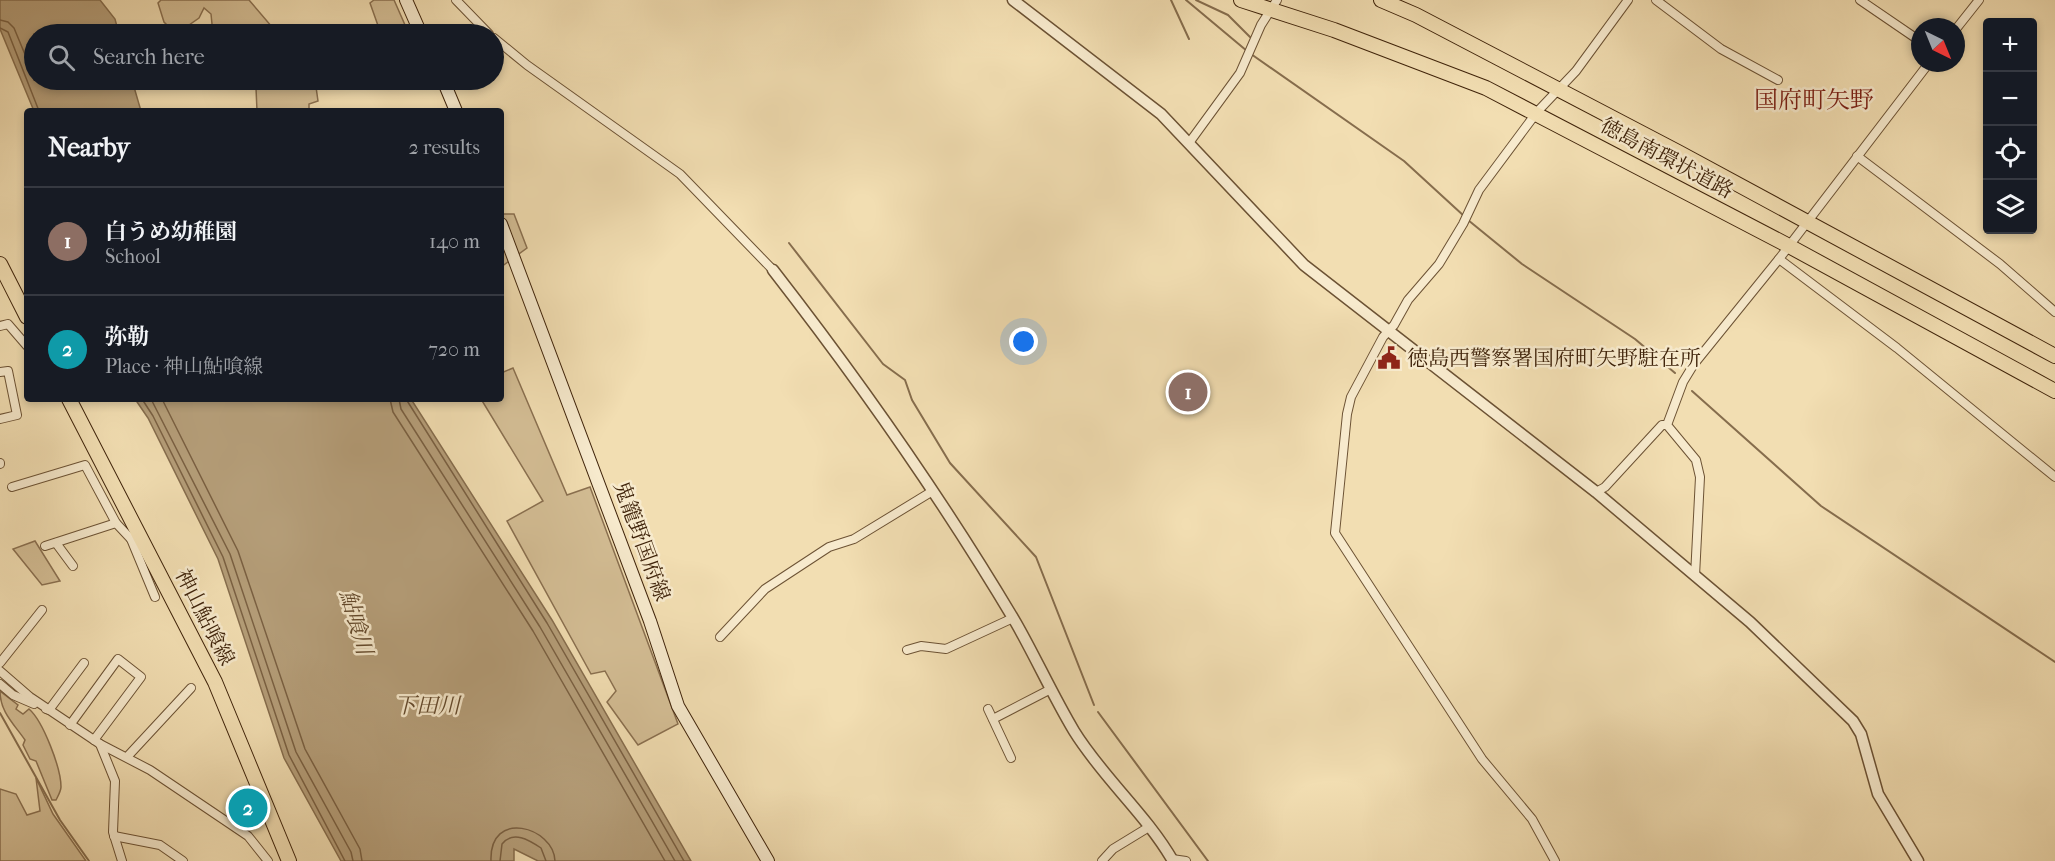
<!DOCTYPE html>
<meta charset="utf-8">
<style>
body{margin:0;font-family:"IM FELL French Canon","Noto Serif JP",serif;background:#20242c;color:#f1f3f6}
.controls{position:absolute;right:18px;top:18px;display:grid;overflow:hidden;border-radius:6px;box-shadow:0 3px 9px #0003}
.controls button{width:54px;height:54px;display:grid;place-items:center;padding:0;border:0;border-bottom:2px solid #363941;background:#171b24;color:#f1f3f6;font:30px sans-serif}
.compass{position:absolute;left:1911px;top:18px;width:54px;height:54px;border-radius:50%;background:#171b24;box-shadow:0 3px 9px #0003;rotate:137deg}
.you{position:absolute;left:1024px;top:342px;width:21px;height:21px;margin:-15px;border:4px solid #fff;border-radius:50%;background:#1a73e8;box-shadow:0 0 0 9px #1a73e833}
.badge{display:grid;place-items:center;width:39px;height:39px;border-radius:50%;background:#c59692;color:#fff;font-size:20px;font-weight:700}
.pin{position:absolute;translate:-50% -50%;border:3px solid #fff;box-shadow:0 2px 6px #0006}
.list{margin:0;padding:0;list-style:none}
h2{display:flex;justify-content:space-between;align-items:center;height:78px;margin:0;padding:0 24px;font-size:26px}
h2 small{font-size:20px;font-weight:400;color:#9ea1a6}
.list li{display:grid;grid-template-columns:39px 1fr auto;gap:18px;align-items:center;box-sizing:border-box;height:108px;padding:0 24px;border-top:2px solid #363941}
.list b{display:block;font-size:22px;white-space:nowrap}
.list p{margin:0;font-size:20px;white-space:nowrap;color:#9ea1a6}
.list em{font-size:20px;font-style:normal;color:#9ea1a6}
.icon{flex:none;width:33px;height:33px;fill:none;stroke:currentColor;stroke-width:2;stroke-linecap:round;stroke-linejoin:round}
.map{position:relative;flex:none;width:2055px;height:861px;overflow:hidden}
.search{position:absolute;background:#171b24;box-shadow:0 3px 9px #0003;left:24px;top:24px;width:480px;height:66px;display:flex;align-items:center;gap:15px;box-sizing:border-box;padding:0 21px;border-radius:33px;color:#9ea1a6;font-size:22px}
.panel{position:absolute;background:#171b24;box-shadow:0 3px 9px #0003;left:24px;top:108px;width:480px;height:294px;border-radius:6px}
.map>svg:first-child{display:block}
</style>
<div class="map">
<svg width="2055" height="861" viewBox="0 0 2055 861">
<rect width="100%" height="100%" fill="#f2deb2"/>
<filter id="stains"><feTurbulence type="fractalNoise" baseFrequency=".00333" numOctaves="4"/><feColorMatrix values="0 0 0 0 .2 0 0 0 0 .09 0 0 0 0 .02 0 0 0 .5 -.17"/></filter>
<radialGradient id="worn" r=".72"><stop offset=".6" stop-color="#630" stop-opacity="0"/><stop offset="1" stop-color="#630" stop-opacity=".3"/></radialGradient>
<!-- green -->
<g fill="#d4be95" stroke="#8a7050" stroke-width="1.5">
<path d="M161,0H249L278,34H213L211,14L204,8L199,18L176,34L164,22L158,3Z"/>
<path d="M374,0H394L409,34H381L370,3Z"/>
<path d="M248,80H315L318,101L309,104V111H257L256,88Z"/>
<path d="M501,214H514L527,248L501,267Z"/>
<path d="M513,368L567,495L590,487L678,724L638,745L607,702L616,691L605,671L591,674L507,521L543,501L481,399H501V373Z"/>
<path d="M35,541L60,581L42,585L13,549Z"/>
<path d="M0,691L18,705L16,709L23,714L29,709C43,721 61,768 61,787C61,791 58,796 56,800H52L36,761L30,759L23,745L25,740C14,724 0,712 0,691Z"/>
<path d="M36,778L53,814L86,861H0V789L16,794L27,815L40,811Z"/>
</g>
<!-- water -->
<g fill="#b59e79" stroke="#866d4d" stroke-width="1.5">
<path d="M0,0H100L115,19L119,34H34V80H132L141,111H34L0,29Z"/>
<path d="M135,399H411L552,620L691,861H538L514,849V861H341L284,758L218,559L148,418Z"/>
</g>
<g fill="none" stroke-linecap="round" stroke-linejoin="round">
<!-- shore -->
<g stroke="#7a6042" stroke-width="1.5">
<path d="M0,20L8,22L14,28L34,76"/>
<path d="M0,28L8,32L39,111"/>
<path d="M142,399L153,416L223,557L289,755L345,861"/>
<path d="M151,399L230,554L296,752L351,852L353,861"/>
<path d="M162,399L238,551L305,749L360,849L362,861"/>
<path d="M390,399L393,412L533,631L665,861"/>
<path d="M399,399L401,409L540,627L675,861"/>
<path d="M406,399L547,623L684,861"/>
<path d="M491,861C489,808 554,827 555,861"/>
<path d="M500,861L502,844C513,830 529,840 541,848L546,861"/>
</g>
<!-- stream -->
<g stroke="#866d4d" stroke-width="2">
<path d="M1171,0L1189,39"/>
<path d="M1186,0L1247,51"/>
<path d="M1196,0L1228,15L1250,37"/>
<path d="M1251,54L1404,161L1464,216"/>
<path d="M1468,220L1522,264L1635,339L1675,373"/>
<path d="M789,243L883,364L905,380L912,400L950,463L1036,557L1094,705"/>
<path d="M1692,391L1821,506L2055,662"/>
<path d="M1098,712L1208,861"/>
<path d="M0,713L60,820L89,861"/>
</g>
<!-- minor casing -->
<g stroke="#6c5234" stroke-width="10">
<g id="minor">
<path d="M456,0L489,34"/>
<path d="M1656,0L1721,49L1778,80"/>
<path d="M1860,0L1920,41"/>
<path d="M1956,29L1979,0"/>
<path d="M494,38L527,65L680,174L773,270"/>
<path d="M1189,143L1240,73L1261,25L1277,0"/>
<path d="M1857,156L2000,264L2055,312"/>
<path d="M1779,259L1897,348L2055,477"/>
<path d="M0,326L8,324L27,346"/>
<path d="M0,372L8,371L17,415L0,419"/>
<path d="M0,464V463"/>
<path d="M12,487L85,465L116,523"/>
<path d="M1596,492L1605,487L1662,425H1667"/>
<path d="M131,539L155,597"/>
<path d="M56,543L73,566"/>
<path d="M45,546L116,523L131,539L139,535"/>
<path d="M1695,576L1700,477L1696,460L1667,425L1683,382L1694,364L1779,259L1929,63"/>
<path d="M720,637L765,589L829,547L854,539L931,492"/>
<path d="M907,650L921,646L946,649L1013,618"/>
<path d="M0,663L42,610"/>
<path d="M0,671L30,697L100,744L115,781L113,832L122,861"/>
<path d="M0,684L13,695L34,704"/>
<path d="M46,709L49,710L84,663"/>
<path d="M988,709L1011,758"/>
<path d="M993,719L1051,689"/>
<path d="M70,725L118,659L141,677L94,740"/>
<path d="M100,744L150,770L248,836L268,861"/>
<path d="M127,757L191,688"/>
<path d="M114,836L160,845L183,861"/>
<path d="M1172,859L1186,861"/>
<path d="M1102,861L1113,849L1149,827"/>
<path d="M1555,861L1532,819L1482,759L1335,533L1347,414L1351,397L1383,337L1394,325L1408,300L1439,264L1463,224L1479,190L1537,112L1576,71L1628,0"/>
</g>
</g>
<!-- tertiary casing -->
<g stroke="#6c5234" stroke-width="13">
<g id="tertiary">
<path d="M1013,0L1161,114L1304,265L1596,492L1750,622L1853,721L1861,734L1878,794L1918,861"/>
<path d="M773,270C860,382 943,500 1016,623C1036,658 1053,696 1074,731C1103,778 1146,814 1173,861"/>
</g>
</g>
<!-- secondary casing -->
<g stroke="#3f230a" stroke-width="14">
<g id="secondary">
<path d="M406,0L421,34"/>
<path d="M443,80L456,111"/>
<path d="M501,224L650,621L678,706L768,861"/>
</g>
</g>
<!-- primary casing -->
<g stroke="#3f230a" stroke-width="16">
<g id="primary">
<path d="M0,264L27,317"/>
<path d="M69,399L215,682L289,861"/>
</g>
</g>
<!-- trunk casing -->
<g stroke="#3f230a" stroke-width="16">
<g id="trunk">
<path d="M1241,0L1334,30L1486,88L1789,246L2055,391"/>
<path d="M1381,0L1416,15L1678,152L2055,356"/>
</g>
</g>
<!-- minor -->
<use href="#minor" stroke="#f7eacd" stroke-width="8"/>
<!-- tertiary -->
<use href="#tertiary" stroke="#f7eacd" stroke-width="10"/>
<!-- secondary -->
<use href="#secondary" stroke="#f7eacd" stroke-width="12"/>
<!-- primary -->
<use href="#primary" stroke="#f2deb2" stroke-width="14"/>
<!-- trunk -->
<use href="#trunk" stroke="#f2deb2" stroke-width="14"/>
</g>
<!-- icons -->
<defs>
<g id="civic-bare" transform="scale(1.8)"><path d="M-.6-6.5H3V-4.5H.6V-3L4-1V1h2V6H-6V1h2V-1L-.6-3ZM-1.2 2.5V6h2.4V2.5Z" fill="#8f2418" stroke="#f7eacd" stroke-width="2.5" paint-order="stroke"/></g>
</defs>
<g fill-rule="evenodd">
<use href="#civic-bare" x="1389" y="358"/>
</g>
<g text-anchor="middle" stroke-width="5" stroke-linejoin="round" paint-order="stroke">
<!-- street labels -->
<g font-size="21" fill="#3f230a" stroke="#f7eacd">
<text transform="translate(1667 158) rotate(28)" y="7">徳島南環状道路</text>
<text transform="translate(642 541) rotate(70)" y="7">鬼籠野国府線</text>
<text transform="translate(205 617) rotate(63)" y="7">神山鮎喰線</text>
</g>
<!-- poi labels -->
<g font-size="21" fill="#3f230a" stroke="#f7eacd" text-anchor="start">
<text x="1407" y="365">徳島西警察署国府町矢野駐在所</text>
</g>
<!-- water labels -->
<g font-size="22" font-style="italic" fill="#62482b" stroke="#f7eacd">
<text transform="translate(357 622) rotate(74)" y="8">鮎喰川</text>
<text x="427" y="713">下田川</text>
</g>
<!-- quarter labels -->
<g font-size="24" fill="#7a1f14" stroke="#f7eacd">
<text x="1814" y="108">国府町矢野</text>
</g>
</g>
<rect width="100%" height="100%" filter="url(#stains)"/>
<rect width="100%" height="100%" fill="url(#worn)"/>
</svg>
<div class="controls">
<button>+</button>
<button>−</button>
<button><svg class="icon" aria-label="locate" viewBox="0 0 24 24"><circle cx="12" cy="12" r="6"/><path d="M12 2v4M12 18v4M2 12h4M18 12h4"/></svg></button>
<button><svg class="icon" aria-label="layers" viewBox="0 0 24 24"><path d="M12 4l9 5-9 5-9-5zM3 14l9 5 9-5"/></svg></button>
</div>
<svg class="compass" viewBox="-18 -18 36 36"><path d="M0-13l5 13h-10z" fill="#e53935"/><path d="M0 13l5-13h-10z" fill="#9ea1a6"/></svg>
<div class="you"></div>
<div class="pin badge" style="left:1188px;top:392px;background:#8d6e63">1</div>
<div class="pin badge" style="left:248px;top:808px;background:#0f9aa8">2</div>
<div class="search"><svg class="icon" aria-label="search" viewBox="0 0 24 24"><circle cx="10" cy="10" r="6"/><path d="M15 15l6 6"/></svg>Search here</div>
<section class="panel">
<h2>Nearby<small>2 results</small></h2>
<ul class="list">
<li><span class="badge" style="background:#8d6e63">1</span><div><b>白うめ幼稚園</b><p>School</p></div><em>140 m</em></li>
<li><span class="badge" style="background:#0f9aa8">2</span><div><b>弥勒</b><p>Place · 神山鮎喰線</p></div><em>720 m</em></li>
</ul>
</section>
</div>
